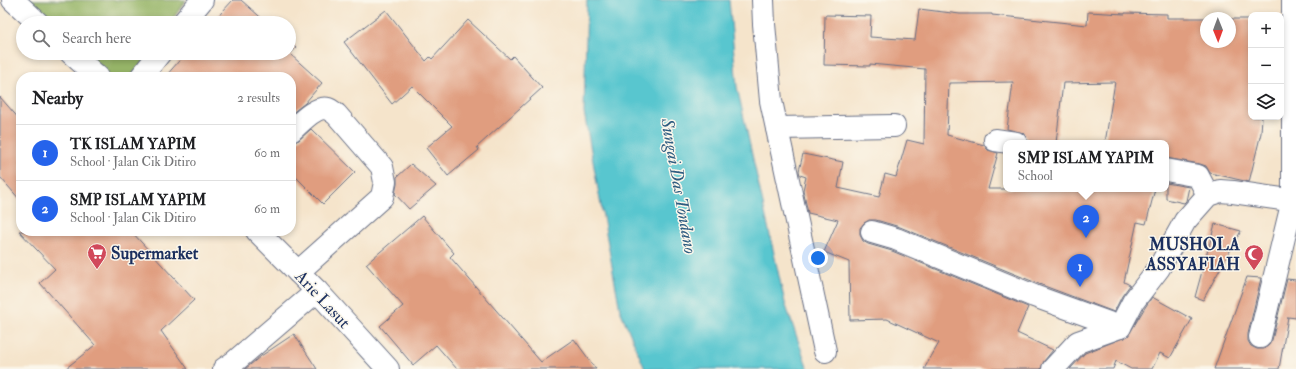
<!DOCTYPE html>
<meta charset="utf-8">
<style>
body{margin:0;font-family:"IM FELL Double Pica",serif;background:#f2f2f2;color:#202124}
.controls{position:absolute;right:12px;top:12px;display:grid;overflow:hidden;border-radius:8px;box-shadow:0 2px 6px #0003}
.controls button{width:36px;height:36px;display:grid;place-items:center;padding:0;border:0;border-bottom:1px solid #e0e0e0;background:#fff;color:#202124;font:20px sans-serif}
.compass{position:absolute;left:1200px;top:12px;width:36px;height:36px;border-radius:50%;background:#fff;box-shadow:0 2px 6px #0003;rotate:179deg}
.you{position:absolute;left:818px;top:258px;width:14px;height:14px;margin:-10px;border:3px solid #fff;border-radius:50%;background:#1a73e8;box-shadow:0 0 0 6px #1a73e833}
.badge{display:grid;place-items:center;width:26px;height:26px;border-radius:50%;background:#2563eb;color:#fff;font-size:13px;font-weight:700}
.pin{position:absolute;translate:-50% -33px;filter:drop-shadow(0 1px 2px #0008)}
.pin::after{content:'';position:absolute;top:21px;width:14px;height:12px;background:inherit;clip-path:polygon(0 0,100% 0,50% 100%)}
.popup{position:absolute;left:1003px;top:140px;width:166px;height:52px;box-sizing:border-box;display:grid;place-content:center;border-radius:8px;background:#fff;filter:drop-shadow(0 1px 3px #0005);font-size:13px;white-space:nowrap;color:#757577}
.popup b{font-size:15px;color:#202124}
.popup::after{content:'';position:absolute;left:50%;top:100%;margin-left:-8px;border:8px solid transparent;border-top-color:#fff}
.list{margin:0;padding:0;list-style:none}
h2{display:flex;justify-content:space-between;align-items:center;height:52px;margin:0;padding:0 16px;font-size:17px}
h2 small{font-size:13px;font-weight:400;color:#757577}
.list li{display:grid;grid-template-columns:26px 1fr auto;gap:12px;align-items:center;box-sizing:border-box;height:56px;padding:0 16px;border-top:1px solid #e0e0e0}
.list b{display:block;font-size:15px;white-space:nowrap}
.list p{margin:0;font-size:13px;white-space:nowrap;color:#757577}
.list em{font-size:13px;font-style:normal;color:#757577}
.icon{flex:none;width:22px;height:22px;fill:none;stroke:currentColor;stroke-width:2;stroke-linecap:round;stroke-linejoin:round}
.map{position:relative;flex:none;width:1296px;height:369px;overflow:hidden}
.search{position:absolute;background:#fff;box-shadow:0 2px 6px #0003;left:16px;top:16px;width:280px;height:44px;display:flex;align-items:center;gap:10px;box-sizing:border-box;padding:0 14px;border-radius:22px;color:#757577;font-size:15px}
.panel{position:absolute;background:#fff;box-shadow:0 2px 6px #0003;left:16px;top:72px;width:280px;height:164px;border-radius:16px}
.map>svg:first-child{display:block}
</style>
<div class="map">
<svg width="1296" height="369" viewBox="0 0 1296 369">
<rect width="100%" height="100%" fill="#fbf7ec"/>
<filter id="ink" filterUnits="userSpaceOnUse"><feTurbulence type="fractalNoise" baseFrequency=".025" numOctaves="2"/><feDisplacementMap in="SourceGraphic" scale="8" xChannelSelector="R" yChannelSelector="G"/><feConvolveMatrix kernelMatrix="1 2 1 2 8 2 1 2 1" color-interpolation-filters="sRGB"/></filter>
<filter id="wash" filterUnits="userSpaceOnUse"><feTurbulence type="fractalNoise" baseFrequency=".012" numOctaves="4" result="noise"/><feDisplacementMap in="SourceGraphic" scale="16" xChannelSelector="R" yChannelSelector="G"/><feGaussianBlur stdDeviation="0.9" result="paint"/><feColorMatrix in="noise" values="0 0 0 0 0 0 0 0 0 0 0 0 0 0 0 0 0 1.4 0 .05"/><feComposite in="paint" operator="in"/></filter>
<g filter="url(#wash)">
<rect width="100%" height="100%" fill="#f5e4cb"/>
<!-- forest -->
<g fill="#98b669" stroke="#5a7264">
<path d="M30,0H186L170,23H53Z"/>
<path d="M84,53H150L133,77H109Z"/>
</g>
<!-- water -->
<path fill="#59c6cf" stroke="#3a7a96" d="M587,0H729L737,87L785,303L808,369H645L620,310L584,112Z"/>
<g id="blocks">
<!-- building -->
<g fill="#e09d7f">
<path d="M233,0H241L267,23H212Z"/>
<path d="M919,9L960,14H992V15L1087,25L1088,12L1125,14V13L1167,14V18H1206V42H1230V19H1251V117H1262L1261,133L1249,182L1210,173L1206,166L1200,164L1166,158V143H1105L1115,82L1063,83L1056,143L1028,141L1023,133L1007,129L1013,82L949,83L947,135L984,145L988,150L998,153L988,189H1155L1146,224L1137,222L1124,282L1130,285L1122,296L1114,312L1039,284L900,227L876,220H869L864,223L860,228V235L863,241L868,244L892,251L1028,307L1017,333L1053,350L1044,361L1041,369H924L939,343L887,319L850,320L849,262L824,252L838,220L808,213L803,190L806,177L800,175L799,171L803,154L843,162L838,188L879,197L885,174L896,177L907,140L924,144L925,69L870,64V66L824,65L825,15L871,16L870,37L915,40Z"/>
<path d="M386,10L426,61L430,57L432,59L468,20L510,59L513,56L542,88L477,147L479,150L448,176L426,148L452,126L412,86L392,104L344,42Z"/>
<path d="M289,42L296,48L290,54L322,83L305,103L291,114V77H165L186,53H289Z"/>
<path d="M0,97L21,121V201L0,177Z"/>
<path d="M311,129L355,172L323,204L291,172V143L299,140Z"/>
<path d="M411,164L436,186L409,209L395,194L397,184V177Z"/>
<path d="M1166,183L1189,187L1186,201L1184,203L1166,199Z"/>
<path d="M422,216L454,253L450,257L541,362L574,339L596,369H457L436,345L413,365L380,326L403,306L366,264Z"/>
<path d="M1215,224L1241,231L1203,300L1195,297Z"/>
<path d="M19,231H131L194,300L161,331L188,369H65L95,345L40,283L55,269Z"/>
<path d="M1247,277L1261,278L1248,334V341L1251,346L1257,349H1264L1269,345L1272,340L1287,279L1296,280V318L1288,317L1279,369H1214Z"/>
<path d="M1152,297L1192,319L1170,358L1160,353L1152,369H1131L1116,361L1113,369H1070L1085,353L1128,336L1144,309Z"/>
<path d="M294,334L317,369H245L261,356Z"/>
</g>
</g>
</g>
<g filter="url(#ink)">
<use href="#blocks" fill-opacity="0" stroke="#676e84" stroke-width="1"/>
<g fill="none" stroke-linecap="round" stroke-linejoin="round">
<!-- street casing -->
<g stroke="#676e84" stroke-width="24">
<g id="street">
<path d="M763,0L764,24L771,101L825,351"/>
<path d="M183,23L202,0"/>
<path d="M141,77L160,53"/>
<path d="M777,128L894,126"/>
<path d="M291,131C299,124 316,105 328,109C331,110 334,113 336,114L382,167L385,182L382,197L298,272"/>
<path d="M995,140L1016,143"/>
<path d="M1166,170L1198,176L1208,195"/>
<path d="M872,232L896,239L1034,296L1120,327"/>
<path d="M1260,337L1293,200V0"/>
<path d="M224,369L233,363L317,291"/>
<path d="M1053,369L1078,342L1120,327L1133,302L1159,268L1185,221L1208,195L1220,191L1233,192L1296,201"/>
</g>
</g>
<!-- secondary casing -->
<g stroke="#676e84" stroke-width="24">
<g id="secondary">
<path d="M13,0L38,23"/>
<path d="M71,53L98,77"/>
<path d="M257,231L317,291L388,369"/>
</g>
</g>
<!-- street -->
<use href="#street" stroke="#fff" stroke-width="22"/>
<!-- secondary -->
<use href="#secondary" stroke="#fff" stroke-width="22"/>
</g>
</g>
<!-- icons -->
<defs>
<g id="supermarket-pin" transform="scale(1)"><path d="M0 17L-7.5 6A9.5 9.5 0 1 1 7.5 6Z" fill="#d1495b" stroke="#fbf7ec"/><path d="M-6-5.5h2.5l.6 2H6L4.5 2H-2.5L-4.4-4H-6ZM-1.5 3.2a1.3 1.3 0 1 0 .1 0ZM3 3.2a1.3 1.3 0 1 0 .1 0Z" fill="#fff"/></g>
<g id="mosque-pin" transform="scale(1)"><path d="M0 17L-7.5 6A9.5 9.5 0 1 1 7.5 6Z" fill="#d1495b" stroke="#fbf7ec"/><path d="M3.5-4.9A6 6 0 1 0 3.5 4.9A5 5 0 1 1 3.5-4.9Z" fill="#fff"/></g>
</defs>
<g fill-rule="evenodd">
<use href="#supermarket-pin" x="97" y="253"/>
<use href="#mosque-pin" x="1254" y="254"/>
</g>
<g text-anchor="middle" stroke-width="3" stroke-linejoin="round" paint-order="stroke">
<!-- poi labels -->
<g font-size="17" font-weight="bold" fill="#1b2f5e" stroke="#fbf7ec" text-anchor="end">
<text x="1240" y="250">MUSHOLA<tspan x="1240" dy="20">ASSYAFIAH</tspan></text>
<text x="111" y="259" text-anchor="start">Supermarket</text>
</g>
<!-- street labels -->
<g font-size="17" fill="#1b2f5e" stroke="#fbf7ec">
<text transform="translate(323 299) rotate(47)" y="6">Arie Lasut</text>
</g>
<!-- water labels -->
<g font-size="18" font-style="italic" fill="#2e5c80" stroke="#fbf7ec">
<text transform="translate(679 186) rotate(80)" y="6">Sungai Das Tondano</text>
</g>
</g>
</svg>
<div class="controls">
<button>+</button>
<button>−</button>
<button><svg class="icon" aria-label="layers" viewBox="0 0 24 24"><path d="M12 4l9 5-9 5-9-5zM3 14l9 5 9-5"/></svg></button>
</div>
<svg class="compass" viewBox="-18 -18 36 36"><path d="M0-13l5 13h-10z" fill="#e53935"/><path d="M0 13l5-13h-10z" fill="#757577"/></svg>
<div class="you"></div>
<div class="pin badge" style="left:1080px;top:287px">1</div>
<div class="pin badge" style="left:1086px;top:238px">2</div>
<div class="popup"><b>SMP ISLAM YAPIM</b>School</div>
<div class="search"><svg class="icon" aria-label="search" viewBox="0 0 24 24"><circle cx="10" cy="10" r="6"/><path d="M15 15l6 6"/></svg>Search here</div>
<section class="panel">
<h2>Nearby<small>2 results</small></h2>
<ul class="list">
<li><span class="badge">1</span><div><b>TK ISLAM YAPIM</b><p>School · Jalan Cik Ditiro</p></div><em>60 m</em></li>
<li><span class="badge">2</span><div><b>SMP ISLAM YAPIM</b><p>School · Jalan Cik Ditiro</p></div><em>60 m</em></li>
</ul>
</section>
</div>
